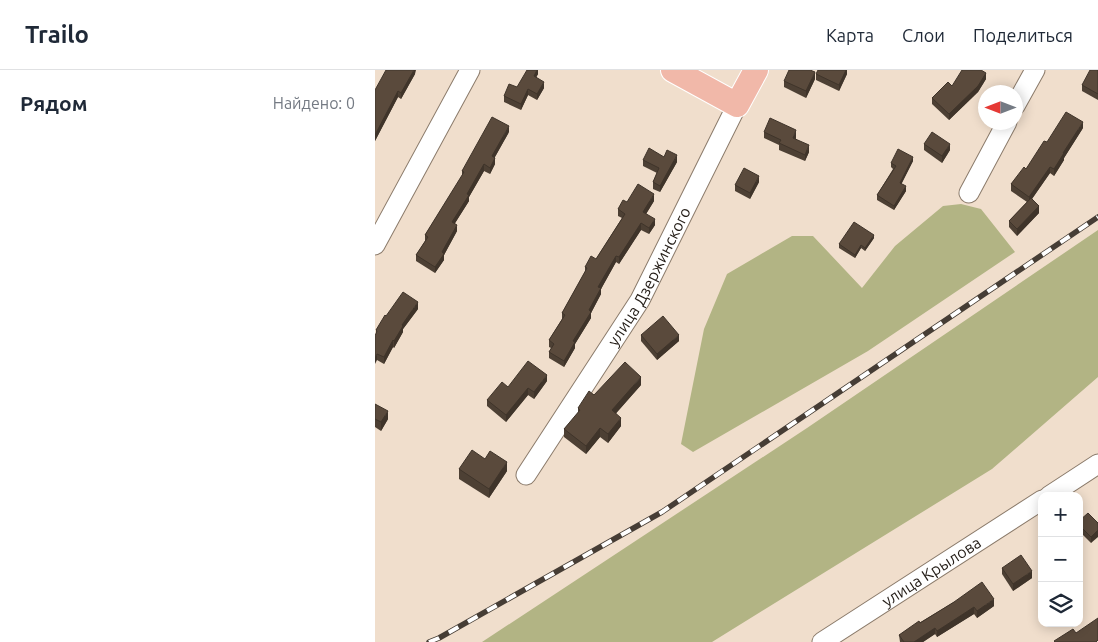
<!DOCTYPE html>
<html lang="ru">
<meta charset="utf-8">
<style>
body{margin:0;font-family:Ubuntu,sans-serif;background:#f2f2f3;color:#1f2937}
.controls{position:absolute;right:15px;bottom:15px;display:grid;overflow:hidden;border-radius:10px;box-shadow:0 2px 12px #0003}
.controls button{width:45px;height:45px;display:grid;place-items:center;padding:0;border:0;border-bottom:1px solid #e0e1e3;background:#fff;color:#1f2937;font:25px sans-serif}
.compass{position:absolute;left:603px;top:15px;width:45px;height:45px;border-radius:50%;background:#fff;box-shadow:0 2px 12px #0003;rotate:270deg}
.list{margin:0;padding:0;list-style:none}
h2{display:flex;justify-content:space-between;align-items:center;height:65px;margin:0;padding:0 20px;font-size:21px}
h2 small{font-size:16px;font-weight:400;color:#747a83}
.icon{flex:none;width:28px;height:28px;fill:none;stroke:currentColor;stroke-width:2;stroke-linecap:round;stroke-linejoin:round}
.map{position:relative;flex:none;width:723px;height:572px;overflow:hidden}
header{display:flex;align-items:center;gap:30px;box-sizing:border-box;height:70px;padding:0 25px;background:#fff;border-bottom:1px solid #e0e1e3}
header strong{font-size:24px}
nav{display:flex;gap:28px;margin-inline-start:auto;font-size:18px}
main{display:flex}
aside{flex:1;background:#fff}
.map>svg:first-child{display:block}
</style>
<header>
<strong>Trailo</strong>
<nav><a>Карта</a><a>Слои</a><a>Поделиться</a></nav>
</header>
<main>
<aside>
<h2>Рядом<small>Найдено: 0</small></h2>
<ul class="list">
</ul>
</aside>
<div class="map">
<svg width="723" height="572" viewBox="0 0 723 572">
<rect width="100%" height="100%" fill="#f0decc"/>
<!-- green -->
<g fill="#b2b484">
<path d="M586,134L606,139L640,182L493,281L318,382L306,374L329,259L352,204L417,166H438L487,218L520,176L568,136Z"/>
<path d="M723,160V307L617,399L337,572H107L432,358Z"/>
</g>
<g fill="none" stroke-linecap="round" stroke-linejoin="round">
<!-- minor casing -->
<g stroke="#8b7b6b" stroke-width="21">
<g id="minor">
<path d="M640,36L660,0"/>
<path d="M594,123L632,52"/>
<path d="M0,175L95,0"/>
<path id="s1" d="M151,405L265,230L362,35"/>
<path d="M674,426L723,394"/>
<path id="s2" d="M447,572L667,430"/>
</g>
</g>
<!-- major casing -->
<g stroke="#fff" stroke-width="26">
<path id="major" d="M298,0L362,35L381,0"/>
</g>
<!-- minor -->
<use href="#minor" stroke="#fff" stroke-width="19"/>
<!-- major -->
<use href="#major" stroke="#f1b8a9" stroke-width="24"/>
<!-- rail casing -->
<g stroke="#463d35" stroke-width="5.5">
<path id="rail" d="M54,572L64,568L287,442L723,147"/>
</g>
<!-- rail -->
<use href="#rail" stroke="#fff" stroke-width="4" stroke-dasharray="11" stroke-linecap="butt"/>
</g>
<!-- wall -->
<g fill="#4d4034">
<path d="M163,0V4L161,7L169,18L162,30L153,25L146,40L129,32V26L142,17Z"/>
<path d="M472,0V4L464,21L441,10V4Z"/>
<path d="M723,0V30L707,21V15Z"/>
<path d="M40,2V4L26,29L23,27L0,71V20Z"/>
<path d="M609,2L611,9L603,22L574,50L557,34V28L577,16Z"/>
<path d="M440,9L431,28L409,17V11Z"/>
<path d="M708,58L689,88V90L679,106L675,103L657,129L664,143L642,166L634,157V151L652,132L636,121V114L651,99L672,72Z"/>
<path d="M134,62L120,87V94L115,104L109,101L94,127V131L80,153L82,161L69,185V190L60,203L41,191V185L50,171V165L87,106V101Z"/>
<path d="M389,62L421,67V69L434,82L430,91L404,80V75L389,68Z"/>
<path d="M549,74L575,80L567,93L549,80Z"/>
<path d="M289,87L302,92L285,122L278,119V112L282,103L268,96V90Z"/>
<path d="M538,91L526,114L531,121L519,140L502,130V125L518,99L516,97V93Z"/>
<path d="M384,112L375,129L360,121V115Z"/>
<path d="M279,131L271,144L280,155L274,164L266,160L244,194L241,192L226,219V224L216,243V248L200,274V278L189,297L174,288V282L176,278L174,277V270L187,249V243L210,202V197L221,189L247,148L243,146V139L252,132Z"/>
<path d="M499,168L490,181L486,178L480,188L464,178V174Z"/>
<path d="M43,239L28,259V262L19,278L18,277L9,294L2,290L1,260L11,246Z"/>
<path d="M266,265L304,271L282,290L266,271Z"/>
<path d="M172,311L159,329L153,325L131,352L112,336V330L133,317Z"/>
<path d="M266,315L241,343L246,356L233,373L225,367L211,384L189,367V359L203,343V338L219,325Z"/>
<path d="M0,334L13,349L6,361L0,357Z"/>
<path d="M110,389L132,401L114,428L84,409V399Z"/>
<path d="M704,451L723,453L716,473L704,461Z"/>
<path d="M627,498L657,508L638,521L627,504Z"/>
<path d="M579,532L619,536L602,548L599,544L562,567L560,564L548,572H525L524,565Z"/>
</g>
<!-- shaded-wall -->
<g fill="#3f342a">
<path d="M39,0H41L40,4L26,29V23Z"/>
<path d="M162,0H163V4L159,12V6Z"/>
<path d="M471,0H472V4L464,21V15Z"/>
<path d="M440,2V9L431,28V21Z"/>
<path d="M611,3V9L603,22L574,50V44Z"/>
<path d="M169,12V18L162,30V24Z"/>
<path d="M153,19V25L146,40V34Z"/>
<path d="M23,21V27L0,71V65Z"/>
<path d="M708,52V58L689,88V90L679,106V99L688,83Z"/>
<path d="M134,56V62L117,92V86Z"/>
<path d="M421,60V67L418,74V68Z"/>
<path d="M575,74V80L567,93V86Z"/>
<path d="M434,75V82L430,91V85Z"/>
<path d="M302,85V92L285,122V116Z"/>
<path d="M538,87V91L525,117V113Z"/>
<path d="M120,88V94L115,104V98Z"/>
<path d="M109,94V101L94,127V131L77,158V152Z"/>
<path d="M675,97V103L654,133V127Z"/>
<path d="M384,106V112L375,129V123Z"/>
<path d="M531,116V121L519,140V136Z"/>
<path d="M279,124V131L268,149V142Z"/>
<path d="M664,136V143L642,166V159Z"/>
<path d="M280,149V155L274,164V158Z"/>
<path d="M266,153V160L244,194V187Z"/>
<path d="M82,155V161L69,185V190L60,203V197L67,182Z"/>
<path d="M499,165V168L490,181V178Z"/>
<path d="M486,175V178L480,188V185Z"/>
<path d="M241,186V192L226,219V224L216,243V248L200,274V278L189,297V291L223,217Z"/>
<path d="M43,232V239L28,259V262L19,278V271L27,255Z"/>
<path d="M304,265V271L282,290V284Z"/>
<path d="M18,270V277L9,294V287Z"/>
<path d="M2,284V290L0,294V287Z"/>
<path d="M172,305V311L159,329V322Z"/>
<path d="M266,307V315L237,348V340Z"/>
<path d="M153,318V325L131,352V345Z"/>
<path d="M13,341V349L6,361V352Z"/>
<path d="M246,348V356L233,373V364Z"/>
<path d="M225,358V367L211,384V376Z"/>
<path d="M132,392V401L114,428V419Z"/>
<path d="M723,460V467L716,473V467Z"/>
<path d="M657,501V508L638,521V514Z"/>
<path d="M619,529V536L602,548V541Z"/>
<path d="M599,537V544L562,567V561Z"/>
<path d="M560,558V564L548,572H539Z"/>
</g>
<!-- building -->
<g fill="#5a4a3c" stroke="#3f342a">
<path d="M11,0H39L26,23L23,21L0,65V20Z"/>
<path d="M152,0H162L159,6L169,12L162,24L153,19L146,34L129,26L134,14L142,17Z"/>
<path d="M414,0H435L440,2L431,21L409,11Z"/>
<path d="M443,0H471L464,15L441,4Z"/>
<path d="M587,0H606L611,3L603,16L574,44L557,28L573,12L577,16Z"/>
<path d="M715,0H723V24L707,15Z"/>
<path d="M691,42L708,52L688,83H689L679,99L675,97L654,127L636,114L649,97L651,99L669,71L672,72Z"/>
<path d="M117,47L134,56L117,86L120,88L115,98L109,94L92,124L94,125L77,152L82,155L67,182L69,184L60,197L41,185L53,167L50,165L89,102L87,101Z"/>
<path d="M395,48L421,60L418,68L434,75L430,85L404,73L406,70L389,62Z"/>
<path d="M557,62L575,74L567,86L549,74Z"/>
<path d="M274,78L289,87L292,80L302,85L285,116L278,112L284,98L268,90Z"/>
<path d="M523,79L538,87L525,113L531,116L519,136L502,125L521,96L516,93Z"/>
<path d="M369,98L384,106L375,123L360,115Z"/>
<path d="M263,114L279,124L268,142L280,149L274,158L266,153L244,187L241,186L223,217L226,218L214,240L216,242L198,271L200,272L189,291L174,282L179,274L174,270L190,245L187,243L212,198L210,197L216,186L221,189L250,144L243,139L248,130L252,132Z"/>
<path d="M656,128L664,136L642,159L634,151Z"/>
<path d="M479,152L499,165L490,178L486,175L480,185L464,174Z"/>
<path d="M28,222L43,232L27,255L28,256L19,271L18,270L9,287L2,284L0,287V266L2,261L1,260L10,245L11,246Z"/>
<path d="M288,246L304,265L282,284L266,265Z"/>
<path d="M153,291L172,305L159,322L153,318L131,345L112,330L127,312L133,317Z"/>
<path d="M250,292L266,307L237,340L246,348L233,364L225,358L211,376L189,359L205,340L203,338L214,321L219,325Z"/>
<path d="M0,334L13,341L6,352L0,349Z"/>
<path d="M97,380L110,389L115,381L132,392L114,419L84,399Z"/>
<path d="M713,443L723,453V460L716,467L704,455V451Z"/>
<path d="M646,485L657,501L638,514L627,498Z"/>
<path d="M607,512L619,529L602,541L599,537L562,561L560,558L539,572H529L524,565L544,551L545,553L579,532Z"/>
<path d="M723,548V570L721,572H680L679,571L698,559L701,563Z"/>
</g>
<g text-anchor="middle" stroke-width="5" stroke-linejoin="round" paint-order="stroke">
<!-- street labels -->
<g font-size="16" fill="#231c16" stroke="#fff">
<text dy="6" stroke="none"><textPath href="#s1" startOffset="234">улица Дзержинского</textPath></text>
<text dy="6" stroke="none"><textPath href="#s2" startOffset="130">улица Крылова</textPath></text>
</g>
</g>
</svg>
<div class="controls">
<button>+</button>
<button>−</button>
<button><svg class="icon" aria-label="layers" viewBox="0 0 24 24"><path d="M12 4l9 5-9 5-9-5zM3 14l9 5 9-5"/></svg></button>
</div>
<svg class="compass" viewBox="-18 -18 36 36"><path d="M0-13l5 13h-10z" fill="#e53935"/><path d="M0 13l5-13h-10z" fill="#747a83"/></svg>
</div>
</main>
